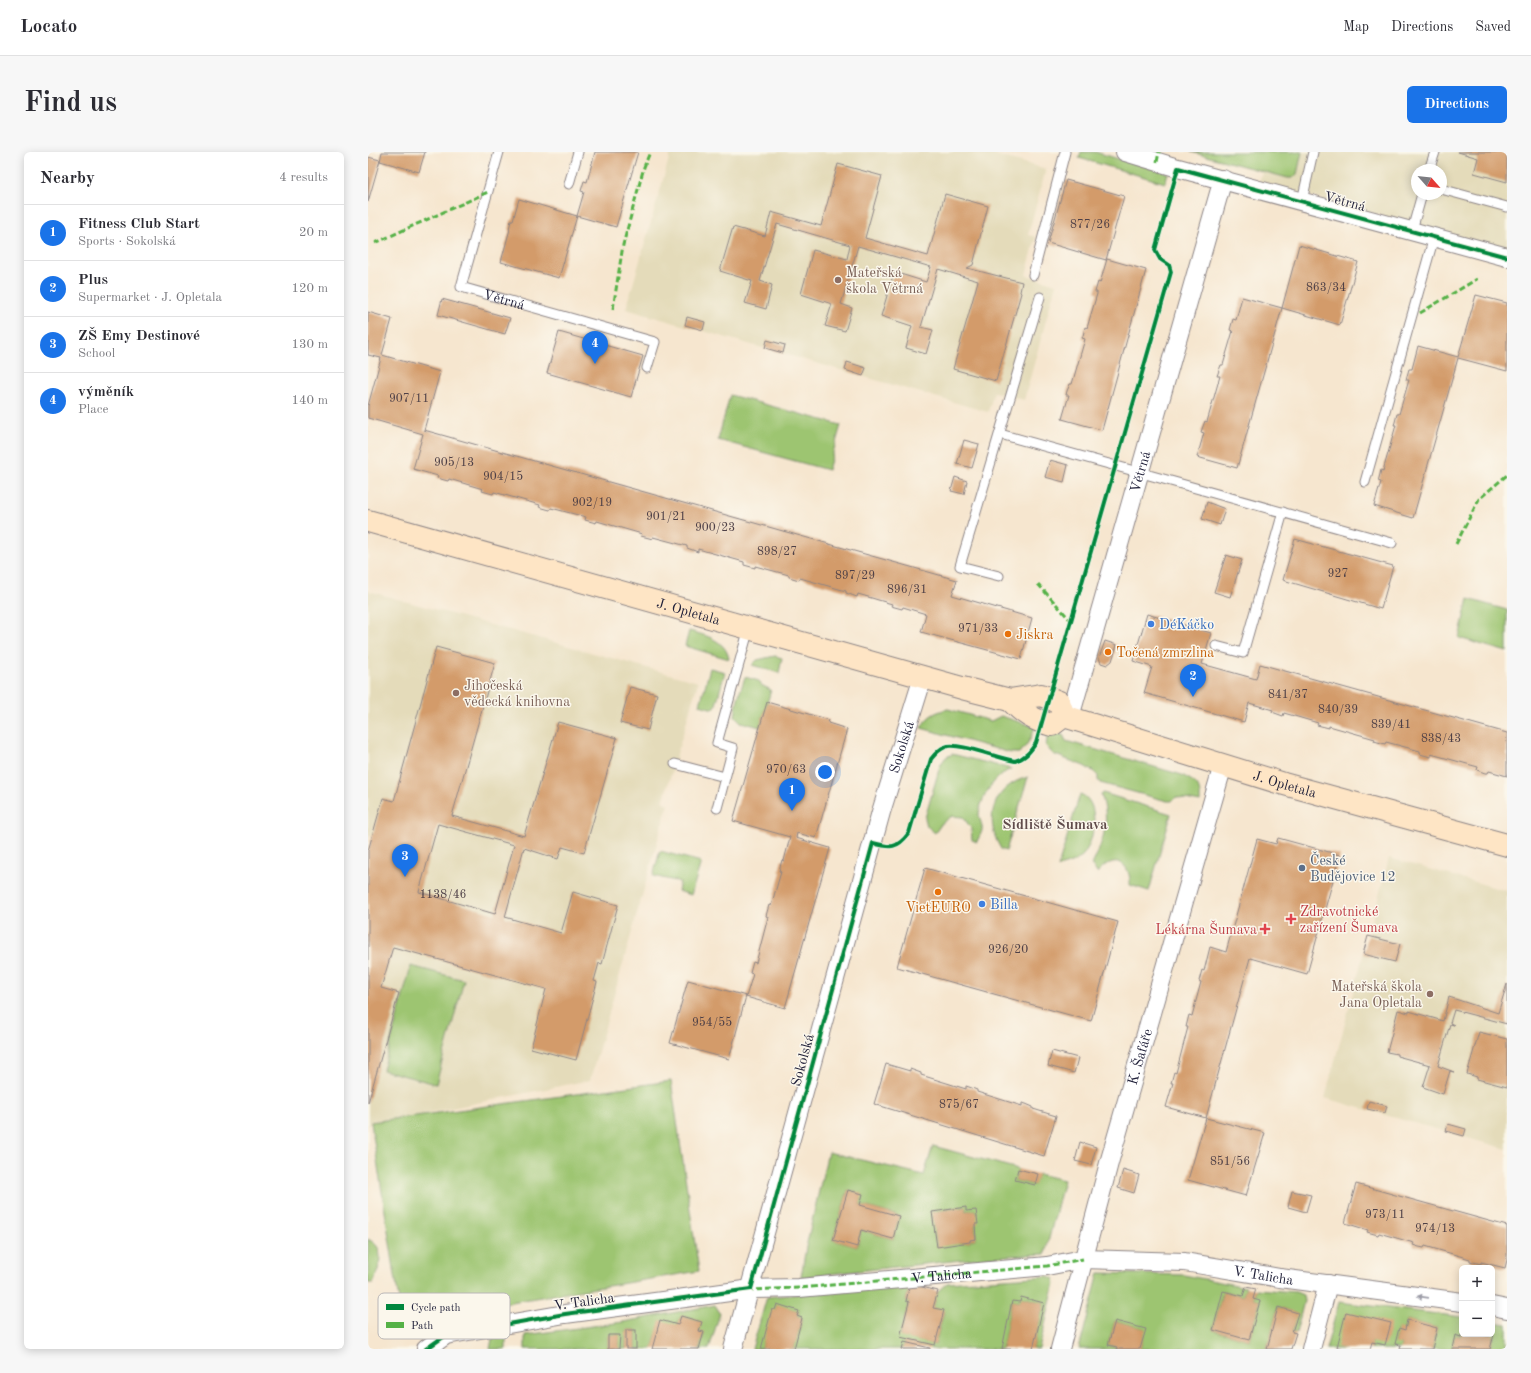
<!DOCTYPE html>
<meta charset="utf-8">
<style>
body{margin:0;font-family:"Old Standard TT",serif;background:#f7f7f7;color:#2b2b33}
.controls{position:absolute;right:12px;bottom:12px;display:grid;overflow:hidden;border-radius:6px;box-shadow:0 2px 10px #0003}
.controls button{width:36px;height:36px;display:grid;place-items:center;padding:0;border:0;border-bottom:1px solid #e1e1e2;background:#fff;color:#2b2b33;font:20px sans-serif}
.compass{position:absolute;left:1043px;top:12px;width:36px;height:36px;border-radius:50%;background:#fff;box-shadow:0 2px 10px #0003;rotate:117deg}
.you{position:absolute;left:457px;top:620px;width:14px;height:14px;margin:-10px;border:3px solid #fff;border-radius:50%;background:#1a73e8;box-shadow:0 0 0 6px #1a73e833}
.badge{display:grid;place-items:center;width:26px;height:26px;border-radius:50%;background:#1a73e8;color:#fff;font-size:13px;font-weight:700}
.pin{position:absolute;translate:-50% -33px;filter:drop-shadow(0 1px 2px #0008)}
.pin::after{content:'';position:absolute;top:21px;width:14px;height:12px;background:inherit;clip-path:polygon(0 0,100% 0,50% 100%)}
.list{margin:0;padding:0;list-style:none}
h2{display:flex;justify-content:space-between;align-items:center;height:52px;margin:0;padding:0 16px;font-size:17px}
h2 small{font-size:13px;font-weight:400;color:#7c7c81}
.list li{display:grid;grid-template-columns:26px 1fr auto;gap:12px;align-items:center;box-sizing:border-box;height:56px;padding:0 16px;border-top:1px solid #e1e1e2}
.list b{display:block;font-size:15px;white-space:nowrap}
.list p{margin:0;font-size:13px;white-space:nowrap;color:#7c7c81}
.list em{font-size:13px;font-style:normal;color:#7c7c81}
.map{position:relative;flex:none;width:1139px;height:1197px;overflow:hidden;border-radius:6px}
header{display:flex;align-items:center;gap:24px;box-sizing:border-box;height:56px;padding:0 20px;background:#fff;border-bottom:1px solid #e1e1e2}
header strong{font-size:19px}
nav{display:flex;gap:22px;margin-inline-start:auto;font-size:14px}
.intro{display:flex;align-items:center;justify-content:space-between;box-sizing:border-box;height:96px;padding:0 24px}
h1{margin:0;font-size:28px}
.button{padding:10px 18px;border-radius:6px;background:#1a73e8;color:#fff;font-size:14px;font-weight:700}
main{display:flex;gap:24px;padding:0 24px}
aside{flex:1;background:#fff;border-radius:6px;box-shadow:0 2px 10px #0003}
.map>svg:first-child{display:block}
</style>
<header>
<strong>Locato</strong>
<nav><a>Map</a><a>Directions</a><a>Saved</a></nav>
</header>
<div class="intro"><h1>Find us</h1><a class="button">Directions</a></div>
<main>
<aside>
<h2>Nearby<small>4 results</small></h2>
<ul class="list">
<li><span class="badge">1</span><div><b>Fitness Club Start</b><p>Sports · Sokolská</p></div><em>20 m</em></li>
<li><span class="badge">2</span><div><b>Plus</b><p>Supermarket · J. Opletala</p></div><em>120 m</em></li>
<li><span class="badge">3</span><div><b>ZŠ Emy Destinové</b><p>School</p></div><em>130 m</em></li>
<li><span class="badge">4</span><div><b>výměník</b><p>Place</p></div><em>140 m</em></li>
</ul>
</aside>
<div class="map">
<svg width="1139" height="1197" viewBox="0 0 1139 1197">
<rect width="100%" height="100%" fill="#fbf7ec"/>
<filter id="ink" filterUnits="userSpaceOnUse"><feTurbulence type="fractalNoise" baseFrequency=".025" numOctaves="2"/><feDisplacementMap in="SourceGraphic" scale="8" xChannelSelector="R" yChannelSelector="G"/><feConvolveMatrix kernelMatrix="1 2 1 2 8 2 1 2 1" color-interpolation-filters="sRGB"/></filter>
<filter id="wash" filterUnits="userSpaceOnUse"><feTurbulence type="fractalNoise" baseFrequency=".012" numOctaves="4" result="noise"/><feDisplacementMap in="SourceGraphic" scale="16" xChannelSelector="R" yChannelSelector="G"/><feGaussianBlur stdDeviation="0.9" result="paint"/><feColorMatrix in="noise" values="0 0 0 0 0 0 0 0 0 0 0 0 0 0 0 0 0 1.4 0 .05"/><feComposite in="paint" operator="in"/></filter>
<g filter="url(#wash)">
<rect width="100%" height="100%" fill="#f6e6cf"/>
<!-- built -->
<g fill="#e4dbba" fill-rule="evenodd">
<path d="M303,0H617L678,17L660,83L668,85L658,123L688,132L656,248L626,240L620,260L258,157Z"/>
<path d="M900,0H1139V98L891,30ZM1049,18H1073V42H1049Z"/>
<path d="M0,439L330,530L295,650L300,652L222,928L0,973V699L4,685L0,684Z"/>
<path d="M1021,706L1139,739V997L957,946Z"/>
</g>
<!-- green -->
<g fill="#9dc571" stroke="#607456" fill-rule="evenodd">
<path d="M713,0H727L800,21L797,31L711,6Z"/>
<path d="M823,0H934L929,22L925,26H920Z"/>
<path d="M362,243L473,273L460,318L350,288Z"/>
<path d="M1100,447L1139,458V500L1091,486Z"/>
<path d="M321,479C337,483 358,488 361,507L317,494Z"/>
<path d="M407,504L414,506L411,521L384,513L389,508Z"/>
<path d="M342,516L357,520L347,556H342L332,553Z"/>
<path d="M377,525L391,529L393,533L403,538L392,575L373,570L367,564L370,546Z"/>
<path d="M580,557L623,569L633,564L667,575C663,586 660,593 651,601H643L553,576C559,564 567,560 580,557Z"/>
<path d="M680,579L695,583L698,589L814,623C828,631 833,632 832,650L808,645L804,649H799L732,631L730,628V624L726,620L716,614L685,602L678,594Z"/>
<path d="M584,602L643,617C627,624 613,644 611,662C611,667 615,673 614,678C614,681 610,686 609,690L604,688L603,676L595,665L584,664L574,671L567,681L559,674L557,666L572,614L577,606Z"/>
<path d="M660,625L638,699L633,697C615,667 625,634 660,625Z"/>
<path d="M735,641L803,662L781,739L762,733C763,721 756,705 742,711C737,712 732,718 729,721L724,713C735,690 743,668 733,643Z"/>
<path d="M712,642C733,649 727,689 715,703C709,710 698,713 690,715Z"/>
<path d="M292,699L333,710L323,743L310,739L312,730L285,724Z"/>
<path d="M43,814L96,828L68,932L15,918Z"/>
<path d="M303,929L331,1119L34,1168L3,970Z"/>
<path d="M565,994L650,1017L647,1028L666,1033L670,1022L696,1028L677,1102L622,1105L433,1125L438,1095L460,1000L556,1023ZM480,1038L494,1042L492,1053L531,1064L525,1087L493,1078L489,1095L465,1088ZM598,1055V1059L608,1058L607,1072L608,1087L602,1088V1090L569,1094L564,1060Z"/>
<path d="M0,1087C5,1090 10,1093 11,1099C14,1107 9,1123 5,1131H0Z"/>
<path d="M731,1121L816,1123L878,1135L875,1144L855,1139L845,1178L881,1188L892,1149L885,1147L888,1137L928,1140L935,1143L936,1149L928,1181L924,1180L929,1161L910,1155L899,1197H772L777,1177L747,1169L740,1193L749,1195L748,1197H711Z"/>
<path d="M680,1124L685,1126L687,1131L671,1197H665L676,1151L654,1145L652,1150L644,1149L634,1197H564L536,1190L534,1197H422L426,1196L434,1166L429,1164L431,1159L409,1153L393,1197H384L399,1145L542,1132L538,1149L541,1150L532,1184L567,1193L576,1159L565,1156L570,1139L579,1131Z"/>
<path d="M971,1150L1094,1165L1093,1185L1087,1183L1084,1197H1064L1069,1176L1039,1168L1037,1178L1031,1177L1027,1191L1033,1193L1032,1197H1002L1004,1190L1022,1172L977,1197H958Z"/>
<path d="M347,1153L352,1161L341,1197H331L336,1181L331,1179L333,1170L313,1164L310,1173L288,1183L284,1197H268V1178H258V1197H251V1183H240V1197H157V1183L255,1170Z"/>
<path d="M1124,1170L1139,1172V1197H1122L1126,1184L1120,1182H1124Z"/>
<path d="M138,1185V1197H122L124,1187Z"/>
</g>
<g id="blocks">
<!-- building -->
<g fill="#d39b6a" fill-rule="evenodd">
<path d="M14,0H57L51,20L12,9Z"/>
<path d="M227,0H270L248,75L209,64L191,126L133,110L142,77H141L142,73L143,68H145L151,47L209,64L216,40L213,39L216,29L219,30Z"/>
<path d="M1090,0H1139V30L1106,21L1110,6Z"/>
<path d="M0,5L12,8L0,50Z"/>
<path d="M470,12L514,24L497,86L560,104L577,42L620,54L605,113L599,116L654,130L652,140L653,141L628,229L585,217L610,129L570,117L553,175L565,178L558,202L538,196L544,174L513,164L526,120L558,130L563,115L490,94L473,152L484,156L477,179L457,174L464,152L433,142L445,98L479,107L482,93L409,72L392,129L404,133L398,157L377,151L384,129L352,119L365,75L397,84L403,60L453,74Z"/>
<path d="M698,28L756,44L738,108L680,91Z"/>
<path d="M931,93L990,110L972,173L914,156Z"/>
<path d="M739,107L778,118L734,278L694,267L701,243H698L699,239L702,232H704L717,187L714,186L715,184L717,175L719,176L729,142V140H727L730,130L732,131Z"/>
<path d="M1108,143L1139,151V219L1090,206L1045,366L1006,354L1013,330L1010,329L1011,326L1013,318L1015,319L1028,273H1026L1027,270L1029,262H1031L1041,228H1038L1039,224L1041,217H1044L1050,194L1090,205Z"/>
<path d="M874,145L914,156L869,316L829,305L836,281L833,280L837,269L839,270L852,224H849L853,213H855L865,179L862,178L865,167L868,168Z"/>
<path d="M74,147L142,166L137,182L70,163Z"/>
<path d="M0,160L24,167L14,203L72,220L56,278L589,428L584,443L664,466L653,507L553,480L558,462L535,455L534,457L523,454L524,452L490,442L489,445L478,441V439L432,426L431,428L421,425V423L387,414V416L376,413V410L330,397V400L319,396V394L285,385L284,387L281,386L273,384L274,382L229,369L228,371L217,368L218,365L183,356L182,358L171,355L172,353L126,340L125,342L114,339L115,337L81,327L80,329L69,326L70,324L45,317L55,282L0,266V254L13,206L0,203Z"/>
<path d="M319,165L337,170L335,178L317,173Z"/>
<path d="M191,180L275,204L263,245L179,221Z"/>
<path d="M399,188L417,193L415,201L397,196Z"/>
<path d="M479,210L498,216L495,224L477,218Z"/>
<path d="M596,288L611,292L604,316L589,312Z"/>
<path d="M682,308L700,313L696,330L677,325Z"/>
<path d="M587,325L599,329L596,342L583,339Z"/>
<path d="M839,350L857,357L852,373L834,367Z"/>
<path d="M927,387L1025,414L1013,457L915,428Z"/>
<path d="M858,403L874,408L862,445L846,440Z"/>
<path d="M779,462L843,481L834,512L888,527L892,512L1139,581V624L1121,619L1120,621H1117L1109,618L1110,615L1063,602V605L1059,604L1052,602V599L1018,590L1017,592L1006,589L1007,587L961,574V576L949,573L950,571L916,561L915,564L904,560L905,558L881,551L876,570L776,541L784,515L765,509Z"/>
<path d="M737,489L749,493L744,509L739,513L733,511L731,506Z"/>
<path d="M68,495L127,511L84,664L156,684L190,570L249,586L216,701L194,695L190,707L156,696L137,765L193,781L205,740L250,753L234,812L231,811L226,829L229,830L208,908L163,896L178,837L25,795L13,836L31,841L0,951V699L15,646L26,649ZM70,672L146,693L127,762L51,740Z"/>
<path d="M262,535L289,542L280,578L252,571Z"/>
<path d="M399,550L461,568L460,571L479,577L448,686L429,681L428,686L462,696L417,856L378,845L385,822L382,821L385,810L388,811L400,765L398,764L401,753L403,754L413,720L411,719L414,708L416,709L422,685L365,669Z"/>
<path d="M910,686L972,703L939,822L882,806L838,966L798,955L805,931H803L806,920L808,921L820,875H818L821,863L824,864L833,830L831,829L834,818L836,819L842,795L858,800L889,687L908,692Z"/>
<path d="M557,716L750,770L723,869L529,815Z"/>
<path d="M1000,784L1032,792L1027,810L995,802Z"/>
<path d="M320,828L378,844L361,907L302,891Z"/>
<path d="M1139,832V872L1086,858L1082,871L1086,873L1082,872L1070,914L1086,920L1082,919L1075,942L1055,935L1062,913L1029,904V902L1019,900L1030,858L1041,861V859L1075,869L1081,845L1130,861Z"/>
<path d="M1111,880L1139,887V935L1109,927V925L1099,922Z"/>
<path d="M684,899L710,906L706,921L680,914Z"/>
<path d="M518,912L542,919V917L553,921V923L598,937V934L601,935L609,938V940L654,954V951L658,952L665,955V957L688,964L676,1004L506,952Z"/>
<path d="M1001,949L1019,954L1017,961L999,957Z"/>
<path d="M838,966L897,981L878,1044L820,1028Z"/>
<path d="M1080,972L1098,977L1096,984L1078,979Z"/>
<path d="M712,990L728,995L723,1013L707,1009Z"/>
<path d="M650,1017L670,1022L667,1033L647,1028Z"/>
<path d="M755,1018L771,1023L766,1041L750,1036Z"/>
<path d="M988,1032L1139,1074V1108L1137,1116L1113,1110V1112L1109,1111L1102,1109V1107L1057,1094L1056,1096L1051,1095L1045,1093L1046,1091L1011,1081L1010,1083L999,1080L1000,1078L977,1071Z"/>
<path d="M480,1038L495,1042L492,1053L531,1064L525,1087L493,1078L489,1095L465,1088Z"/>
<path d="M924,1039L943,1043L938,1060L920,1055Z"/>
<path d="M598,1055V1059L608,1058L610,1072H607L608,1087L602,1088V1090L569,1095L564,1060Z"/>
<path d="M542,1132L570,1139L565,1156L576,1158L567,1193L532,1185L541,1150L538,1149Z"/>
<path d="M878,1135L888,1137L885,1147L892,1149L881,1188L845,1178L855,1139L875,1144Z"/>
<path d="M653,1145L676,1151L665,1197H634L644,1149L652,1150Z"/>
<path d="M409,1152L431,1159L429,1164L434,1166L426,1197H393L404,1157L407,1158Z"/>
<path d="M910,1155L930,1161L924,1180L928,1181L923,1197H899Z"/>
<path d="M978,1160L1023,1171L1017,1193L1004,1190L1002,1197H977L969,1195Z"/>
<path d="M313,1164L334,1170L331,1179L336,1180L331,1197H284L292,1168L310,1173Z"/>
<path d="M1039,1168L1069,1176L1064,1197H1032L1033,1193L1027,1192L1031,1176L1037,1178Z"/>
<path d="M747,1169L778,1177L772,1197H748L749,1195L740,1193Z"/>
<rect x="258" y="1178" width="10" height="19"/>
<path d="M1094,1182H1120L1126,1183L1122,1197H1084L1087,1183L1093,1185Z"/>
<path d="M240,1183H252L251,1197H240Z"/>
<path d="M536,1190L562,1196V1197H534Z"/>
</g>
</g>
</g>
<g filter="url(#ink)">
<use href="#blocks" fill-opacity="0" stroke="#8c8485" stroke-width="1"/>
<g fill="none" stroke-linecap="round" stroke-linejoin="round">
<!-- lane casing -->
<g stroke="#8c8485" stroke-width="11">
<g id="lane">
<path id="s1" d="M131,0L93,135L287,190L279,216"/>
<path d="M1061,18L1067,0"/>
<path d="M201,32L210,0"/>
<path d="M1073,37L1139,55"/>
<path d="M934,49L945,0"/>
<path d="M1044,78L1054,42"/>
<path d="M665,123L697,0"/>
<path d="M632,282L799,328L1024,391"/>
<path d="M997,330L1066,85"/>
<path d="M631,424L592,414L672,145"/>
<path d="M848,494L875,501L915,360"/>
<path d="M307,612L357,625"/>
<path d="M349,656L365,596L349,591L381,476"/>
</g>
</g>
<!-- street casing -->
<g stroke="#8c8485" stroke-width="20">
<g id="street">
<path d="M757,0L810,16L1139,105"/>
<path id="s2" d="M702,565L855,27"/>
<path d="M1124,1154L1139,1157"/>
<path id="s3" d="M58,1197L78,1183L197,1162L347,1142L383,1137L431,1136L679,1114L715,1107L817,1110L912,1126L1094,1150"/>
<path id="s4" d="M365,1197L513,660L555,525"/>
<path id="s5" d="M692,1197L741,1011L855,613"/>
<path d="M943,1197L960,1132"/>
</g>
</g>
<!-- secondary casing -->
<g stroke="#8c8485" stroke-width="24">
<g id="secondary">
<path id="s6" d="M0,369L594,536L642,548L673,543L691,550L696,564"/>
<path d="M642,548C656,562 665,568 684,573L696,564"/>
<path id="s7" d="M696,564L916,632L1139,693"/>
</g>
</g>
<!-- lane -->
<use href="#lane" stroke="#fff" stroke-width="9"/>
<!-- street -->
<use href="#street" stroke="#fff" stroke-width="18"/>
<!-- secondary -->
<use href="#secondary" stroke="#fee5c5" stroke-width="22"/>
<!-- quiet -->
<g stroke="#55b146" stroke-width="3" stroke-dasharray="6 3" stroke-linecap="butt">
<path d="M789,10L791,0"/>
<path d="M7,91L120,40"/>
<path d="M245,157L255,93L276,15L282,0"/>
<path d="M1052,161L1109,127"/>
<path d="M1088,392L1111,347L1139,323"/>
<path d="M670,432L704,470"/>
<path id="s8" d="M380,1138L431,1136L679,1114L715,1107"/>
</g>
<!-- cycleway casing -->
<g stroke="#fbf7ec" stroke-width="6">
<path id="cycleway" d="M58,1197L78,1183L197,1162L383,1137L505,691C523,696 529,697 541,681L563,607C567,602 571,597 577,595C589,589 631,607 647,609C657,606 662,600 668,591L803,120L801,113L792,107L787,98L810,16L1139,105"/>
</g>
<!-- cycleway -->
<use href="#cycleway" stroke="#00873e" stroke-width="4"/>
</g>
<!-- one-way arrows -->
<defs><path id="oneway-solid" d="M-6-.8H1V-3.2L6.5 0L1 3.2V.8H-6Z"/></defs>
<use fill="#9c9ca7" href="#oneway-solid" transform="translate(1055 1145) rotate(-172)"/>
</g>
<!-- markers -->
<g fill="#8d6e63" stroke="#fbf7ec" stroke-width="1.5">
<circle cx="470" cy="128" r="4"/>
<circle cx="88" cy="541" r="4"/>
<circle cx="1062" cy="842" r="4"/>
</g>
<g fill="#3f7fe0" stroke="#fbf7ec" stroke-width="1.5">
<circle cx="783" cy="472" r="4"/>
<circle cx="614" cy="752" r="4"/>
</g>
<g fill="#e8710a" stroke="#fbf7ec" stroke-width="1.5">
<circle cx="640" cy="482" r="4"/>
<circle cx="740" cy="500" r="4"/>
<circle cx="570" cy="740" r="4"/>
</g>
<circle fill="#5c6f8a" stroke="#fbf7ec" stroke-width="1.5" cx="934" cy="716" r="4"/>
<g fill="#e0444e" stroke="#fbf7ec" stroke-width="1.5">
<path d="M921 761h4v4h4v4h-4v4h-4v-4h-4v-4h4z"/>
<path d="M895 771h4v4h4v4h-4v4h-4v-4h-4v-4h4z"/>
</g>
<g text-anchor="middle" stroke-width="3" stroke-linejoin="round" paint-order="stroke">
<!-- number labels -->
<g font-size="12" fill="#4e4047">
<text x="722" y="76">877/26</text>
<text x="958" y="139">863/34</text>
<text x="41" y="250">907/11</text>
<text x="86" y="314">905/13</text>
<text x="135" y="328">904/15</text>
<text x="224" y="354">902/19</text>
<text x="298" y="368">901/21</text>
<text x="347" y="379">900/23</text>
<text x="409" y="403">898/27</text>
<text x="970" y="425">927</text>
<text x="487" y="427">897/29</text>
<text x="539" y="441">896/31</text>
<text x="610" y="480">971/33</text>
<text x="920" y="546">841/37</text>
<text x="970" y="561">840/39</text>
<text x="1023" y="576">839/41</text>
<text x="1073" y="590">838/43</text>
<text x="418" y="621">970/63</text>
<text x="75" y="746">1138/46</text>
<text x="640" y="801">926/20</text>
<text x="344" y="874">954/55</text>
<text x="591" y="956">875/67</text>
<text x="862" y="1013">851/56</text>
<text x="1017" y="1066">973/11</text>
<text x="1067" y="1080">974/13</text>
</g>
<!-- street labels -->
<g font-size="14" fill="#22223b" stroke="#fbf7ec">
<text transform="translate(977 49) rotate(15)" y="5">Větrná</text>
<text dy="5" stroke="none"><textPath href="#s1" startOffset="185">Větrná</textPath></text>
<text dy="5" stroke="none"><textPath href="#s2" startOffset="255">Větrná</textPath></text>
<text dy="5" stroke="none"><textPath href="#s6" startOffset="333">J. Opletala</textPath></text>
<text dy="5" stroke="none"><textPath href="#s4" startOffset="625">Sokolská</textPath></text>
<text dy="5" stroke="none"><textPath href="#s7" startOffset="231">J. Opletala</textPath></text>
<text dy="5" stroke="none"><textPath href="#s5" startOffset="303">K. Šafáře</textPath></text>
<text transform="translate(434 908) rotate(-75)" y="5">Sokolská</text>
<text dy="5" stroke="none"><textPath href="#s8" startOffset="194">V. Talicha</textPath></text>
<text dy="5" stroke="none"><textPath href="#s3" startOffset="848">V. Talicha</textPath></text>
<text transform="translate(216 1149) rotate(-8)" y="5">V. Talicha</text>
</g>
<!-- education labels -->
<g font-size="14" fill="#785e54" stroke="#fbf7ec" text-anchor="start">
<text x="478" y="125">Mateřská<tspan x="478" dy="16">škola Větrná</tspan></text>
<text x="96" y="538">Jihočeská<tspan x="96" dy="16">vědecká knihovna</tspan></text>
<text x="1054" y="839" text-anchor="end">Mateřská škola<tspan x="1054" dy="16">Jana Opletala</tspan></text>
</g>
<!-- shop labels -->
<g font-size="14" fill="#366cbe" stroke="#fbf7ec" text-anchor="start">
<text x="791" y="477">DéKáčko</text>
<text x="622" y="757">Billa</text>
</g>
<!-- food labels -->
<g font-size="14" fill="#c56008" stroke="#fbf7ec" text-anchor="start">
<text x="648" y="487">Jiskra</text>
<text x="748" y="505">Točená zmrzlina</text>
<text x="570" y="760" text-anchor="middle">VietEURO</text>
</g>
<!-- service labels -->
<g font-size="14" fill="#4e5e75" stroke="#fbf7ec" text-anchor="start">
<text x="942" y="713">České<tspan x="942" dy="16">Budějovice 12</tspan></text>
</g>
<!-- health labels -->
<g font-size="14" fill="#be3a42" stroke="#fbf7ec" text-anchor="start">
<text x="932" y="764">Zdravotnické<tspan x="932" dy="16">zařízení Šumava</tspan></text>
<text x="889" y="782" text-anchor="end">Lékárna Šumava</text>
</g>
<!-- neighbourhood labels -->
<g font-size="15" font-weight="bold" fill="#604c4b" stroke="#fbf7ec">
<text x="687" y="677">Sídliště Šumava</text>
</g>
</g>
<!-- legend -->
<rect x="10" y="1141" width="132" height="46" rx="6" fill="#fbf7ec" stroke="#bab7b7" stroke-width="1"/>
<rect x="18" y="1152" width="18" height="6" fill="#00873e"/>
<rect x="18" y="1170" width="18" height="6" fill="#55b146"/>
<g font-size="11" fill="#22223b">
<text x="43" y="1159">Cycle path</text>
<text x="43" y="1177">Path</text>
</g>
</svg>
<div class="controls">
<button>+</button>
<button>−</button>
</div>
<svg class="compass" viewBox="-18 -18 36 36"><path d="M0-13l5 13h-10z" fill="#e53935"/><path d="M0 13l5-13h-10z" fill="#7c7c81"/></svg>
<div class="you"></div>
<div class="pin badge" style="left:424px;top:659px">1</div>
<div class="pin badge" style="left:825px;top:545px">2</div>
<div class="pin badge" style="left:37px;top:725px">3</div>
<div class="pin badge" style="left:227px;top:212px">4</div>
</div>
</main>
